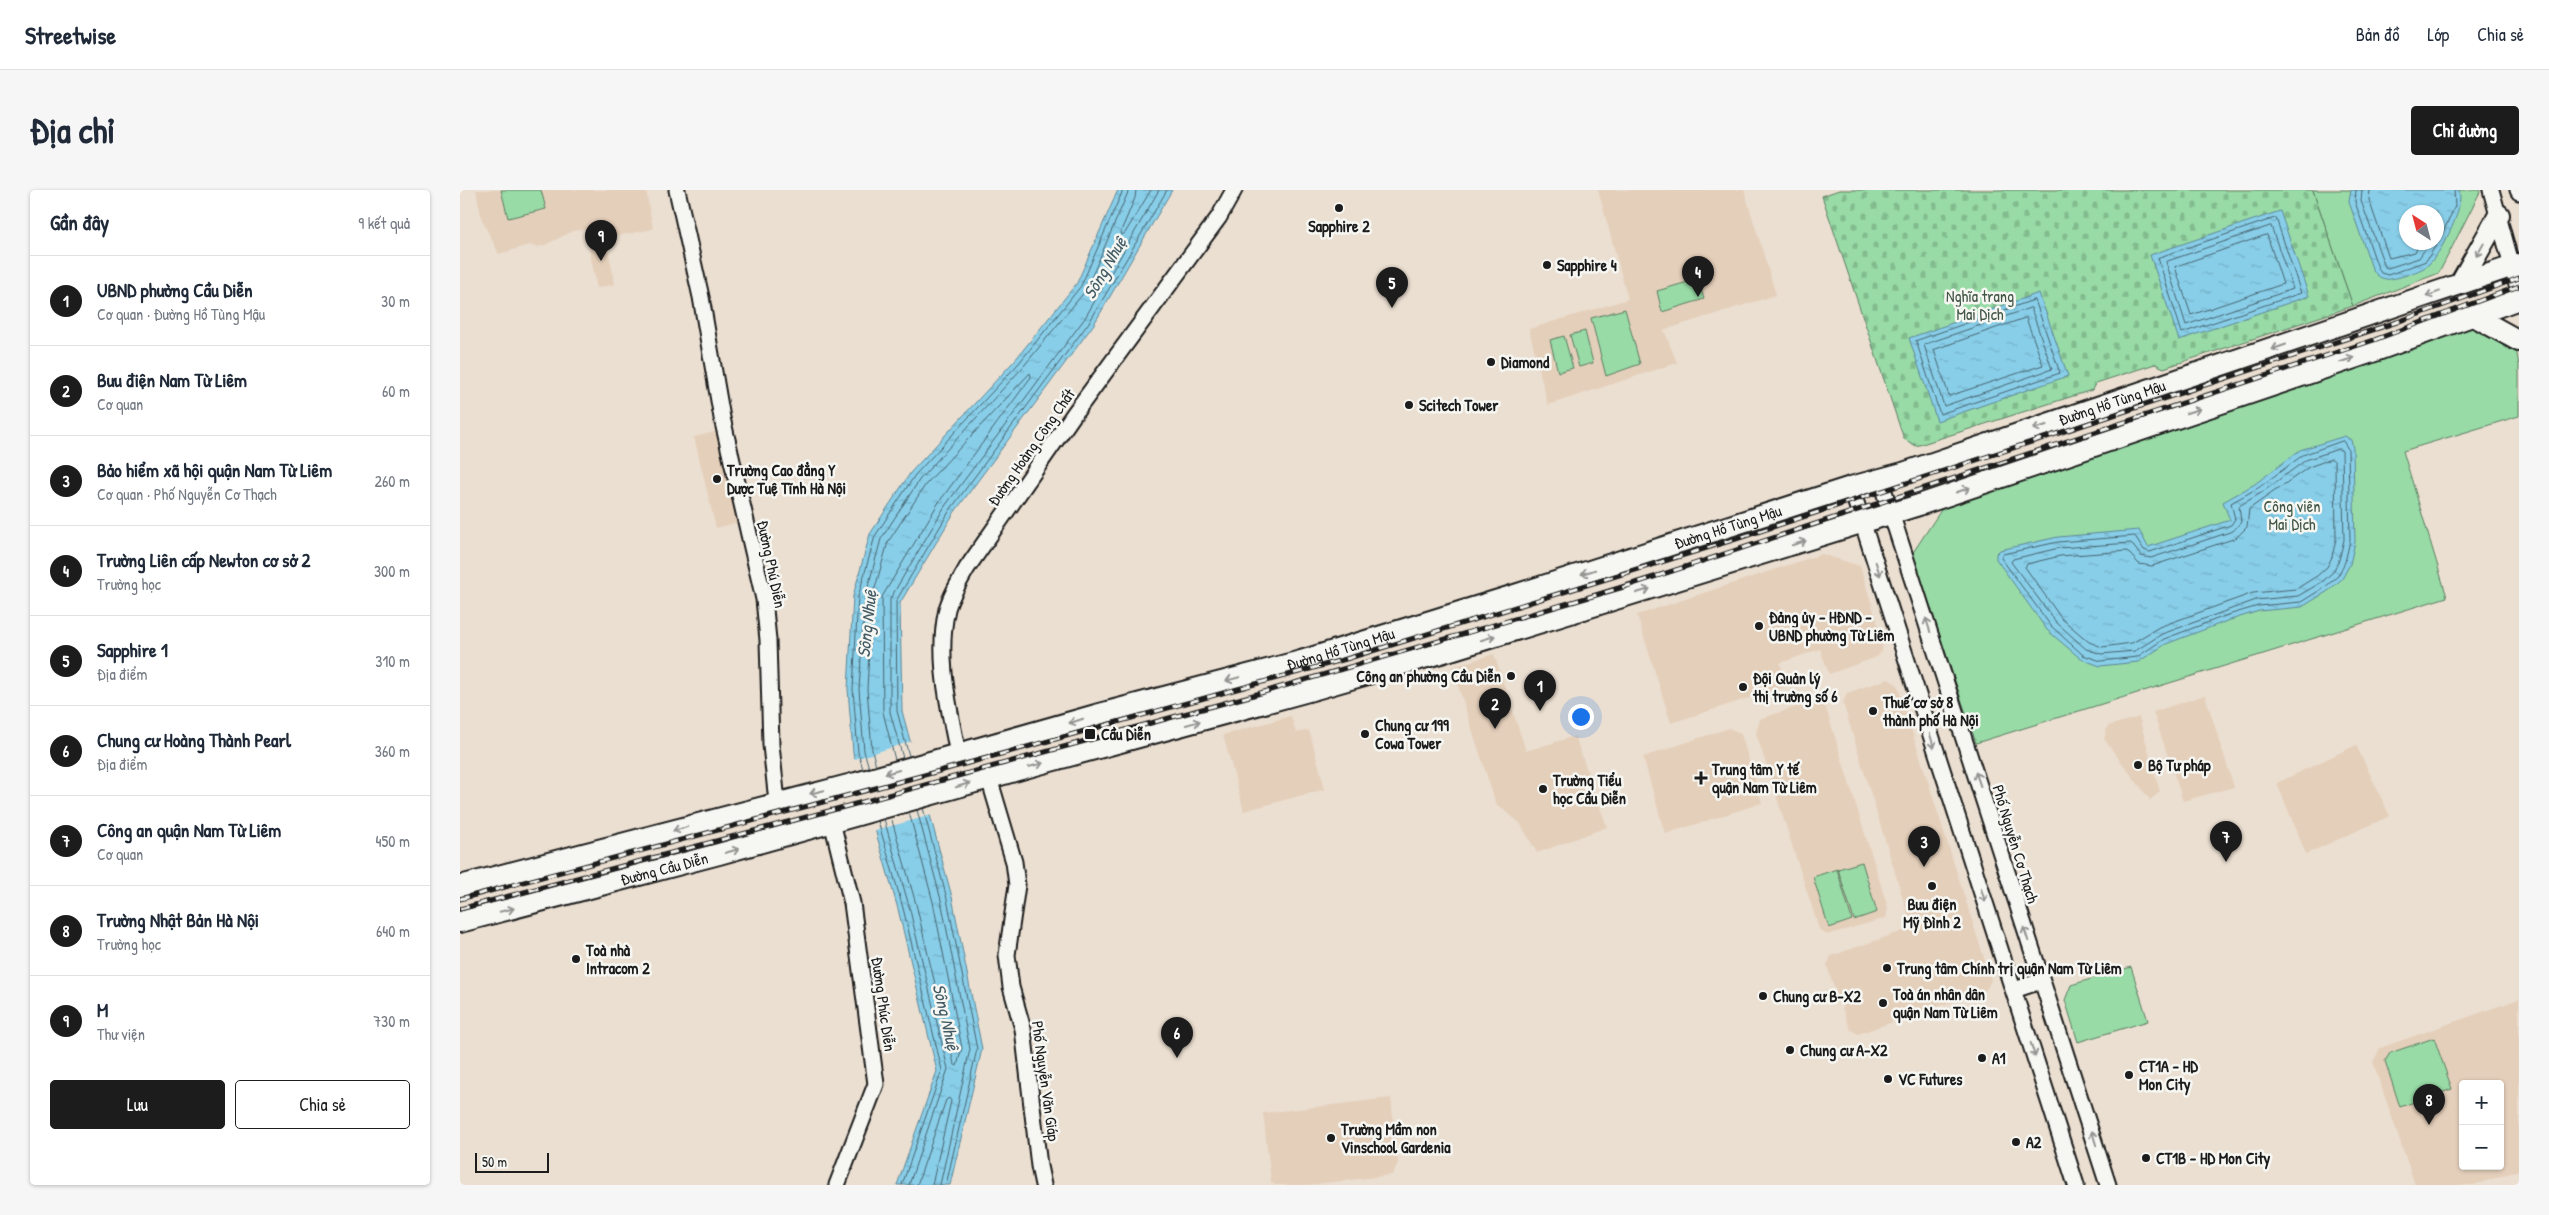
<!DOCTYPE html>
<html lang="vi">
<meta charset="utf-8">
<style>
body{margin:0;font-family:"Patrick Hand",sans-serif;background:#f6f6f7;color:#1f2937}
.controls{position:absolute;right:15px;bottom:15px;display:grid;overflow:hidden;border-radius:5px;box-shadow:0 1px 4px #0004}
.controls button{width:45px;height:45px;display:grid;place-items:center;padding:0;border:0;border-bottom:1px solid #e0e1e3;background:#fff;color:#1f2937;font:25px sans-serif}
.compass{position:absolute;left:1939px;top:15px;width:45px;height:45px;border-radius:50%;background:#fff;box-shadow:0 1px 4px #0004;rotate:324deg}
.scale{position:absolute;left:15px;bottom:12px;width:74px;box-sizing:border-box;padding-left:5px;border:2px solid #1c1c1c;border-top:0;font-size:14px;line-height:18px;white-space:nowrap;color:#1c1c1c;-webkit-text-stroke:4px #f6f6f2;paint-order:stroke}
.you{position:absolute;left:1120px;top:526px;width:18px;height:18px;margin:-12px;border:4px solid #fff;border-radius:50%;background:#1a73e8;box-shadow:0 0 0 8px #1a73e833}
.badge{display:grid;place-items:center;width:32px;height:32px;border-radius:50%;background:#1c1c1c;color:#fff;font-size:16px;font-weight:700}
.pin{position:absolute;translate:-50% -41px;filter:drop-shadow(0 1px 2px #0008)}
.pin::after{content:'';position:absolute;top:26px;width:18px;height:15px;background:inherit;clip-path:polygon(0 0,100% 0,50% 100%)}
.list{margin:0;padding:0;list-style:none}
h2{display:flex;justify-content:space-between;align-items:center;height:65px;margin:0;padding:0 20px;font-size:21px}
h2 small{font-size:16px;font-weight:400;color:#747a83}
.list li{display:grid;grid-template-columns:32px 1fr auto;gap:15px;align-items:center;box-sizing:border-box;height:90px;padding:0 20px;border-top:1px solid #e0e1e3}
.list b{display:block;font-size:19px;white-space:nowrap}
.list p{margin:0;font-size:16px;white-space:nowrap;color:#747a83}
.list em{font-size:16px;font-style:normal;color:#747a83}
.actions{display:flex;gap:10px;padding:15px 20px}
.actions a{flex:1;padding:11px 0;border:1px solid #1c1c1c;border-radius:5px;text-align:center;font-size:18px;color:#1c1c1c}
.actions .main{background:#1c1c1c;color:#fff}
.map{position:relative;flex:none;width:2059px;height:995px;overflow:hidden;border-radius:5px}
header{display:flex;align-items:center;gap:30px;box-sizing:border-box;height:70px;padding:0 25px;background:#fff;border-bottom:1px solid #e0e1e3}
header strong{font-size:24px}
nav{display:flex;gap:28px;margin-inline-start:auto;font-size:18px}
.intro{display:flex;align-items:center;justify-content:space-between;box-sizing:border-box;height:120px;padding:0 30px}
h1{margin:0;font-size:35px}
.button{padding:12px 22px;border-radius:5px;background:#1c1c1c;color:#fff;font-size:18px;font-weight:700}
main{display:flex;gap:30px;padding:0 30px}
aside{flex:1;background:#fff;border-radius:5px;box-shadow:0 1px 4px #0004}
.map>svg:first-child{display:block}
</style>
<header>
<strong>Streetwise</strong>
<nav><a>Bản đồ</a><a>Lớp</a><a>Chia sẻ</a></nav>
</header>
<div class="intro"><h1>Địa chỉ</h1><a class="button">Chỉ đường</a></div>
<main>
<aside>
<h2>Gần đây<small>9 kết quả</small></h2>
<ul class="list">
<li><span class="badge">1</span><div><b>UBND phường Cầu Diễn</b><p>Cơ quan · Đường Hồ Tùng Mậu</p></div><em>30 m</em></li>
<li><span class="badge">2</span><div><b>Bưu điện Nam Từ Liêm</b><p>Cơ quan</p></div><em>60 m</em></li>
<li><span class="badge">3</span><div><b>Bảo hiểm xã hội quận Nam Từ Liêm</b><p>Cơ quan · Phố Nguyễn Cơ Thạch</p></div><em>260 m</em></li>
<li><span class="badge">4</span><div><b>Trường Liên cấp Newton cơ sở 2</b><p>Trường học</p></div><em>300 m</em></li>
<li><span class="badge">5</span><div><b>Sapphire 1</b><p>Địa điểm</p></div><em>310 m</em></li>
<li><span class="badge">6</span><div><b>Chung cư Hoàng Thành Pearl</b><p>Địa điểm</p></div><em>360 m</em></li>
<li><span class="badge">7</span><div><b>Công an quận Nam Từ Liêm</b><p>Cơ quan</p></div><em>450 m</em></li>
<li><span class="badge">8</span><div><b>Trường Nhật Bản Hà Nội</b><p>Trường học</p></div><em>640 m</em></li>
<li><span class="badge">9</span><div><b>M</b><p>Thư viện</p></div><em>730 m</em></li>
</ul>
<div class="actions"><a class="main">Lưu</a><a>Chia sẻ</a></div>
</aside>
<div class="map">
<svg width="2059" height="995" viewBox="0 0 2059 995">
<defs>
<pattern id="cemetery-stones" width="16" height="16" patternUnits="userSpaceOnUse" patternTransform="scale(1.25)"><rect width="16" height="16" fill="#98dba6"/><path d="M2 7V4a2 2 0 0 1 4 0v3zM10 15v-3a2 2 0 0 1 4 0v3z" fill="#82bb8e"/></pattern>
<pattern id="water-ripples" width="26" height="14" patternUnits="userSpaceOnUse" patternTransform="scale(1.25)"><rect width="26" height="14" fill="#88cee9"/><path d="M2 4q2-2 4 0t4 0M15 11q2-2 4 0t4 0" fill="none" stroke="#75b0c7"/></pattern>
</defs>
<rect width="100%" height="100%" fill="#ebdfd1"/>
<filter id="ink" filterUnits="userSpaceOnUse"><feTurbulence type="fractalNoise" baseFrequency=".02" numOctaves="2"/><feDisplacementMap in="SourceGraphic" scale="10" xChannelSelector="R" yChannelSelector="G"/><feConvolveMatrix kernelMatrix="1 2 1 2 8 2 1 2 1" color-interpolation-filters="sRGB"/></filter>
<g filter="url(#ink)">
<!-- built -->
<g fill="#e4cfba" fill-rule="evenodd">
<path d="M16,0H186L193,39L146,48L155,94L137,98L125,39L113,41L85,55L77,57L69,55L39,64L22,30Z"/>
<path d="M1138,0H1284L1316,105L1204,140L1217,173L1088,215L1069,139L1168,109Z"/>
<path d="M259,241L280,332L256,338L234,247Z"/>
<path d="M1362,364L1400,376L1423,451L1422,461L1417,467L1369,484L1360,459L1320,473L1327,496L1211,533L1177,425Z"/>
<path d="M1034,464L1066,561L1115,546L1147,637L1077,663L1060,633L1036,614L992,477Z"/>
<path d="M1428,489L1437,494L1531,790L1526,800L1398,844L1390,839L1370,786L1367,775L1371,766L1452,738L1383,513L1387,503Z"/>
<path d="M1745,505L1774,597L1723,611L1693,522Z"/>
<path d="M1356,510L1365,515L1428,718L1426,728L1367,745L1359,739L1296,543L1300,529Z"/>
<path d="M831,526L836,543L849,540L865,599L784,621L763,545Z"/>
<path d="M1679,527L1700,602L1690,610L1644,549L1648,536Z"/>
<path d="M1269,538L1281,544L1302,613L1205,644L1183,567Z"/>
<path d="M1896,555L1930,626L1846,664L1817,593Z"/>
<path d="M2059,809V980L2014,995H1955L1913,872L1920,858ZM2003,894H2040V976H2003Z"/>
<path d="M931,908L938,973L932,985L848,995H815L811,992L803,923Z"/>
</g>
<!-- cemetery -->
<path fill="url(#cemetery-stones)" stroke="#5a7c61" d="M1379,0H1853L1893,116L1704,178L1695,174L1636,193L1632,200L1456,256L1444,249L1362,6Z"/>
<!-- park -->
<g fill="#98dba6" stroke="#5a7c61" fill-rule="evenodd">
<path d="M41,0H81L86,19L48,28Z"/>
<path d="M1853,0H2019L2020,2L1979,83L1893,116ZM1946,22H1976V52H1946Z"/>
<path d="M1238,89L1244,109L1202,122L1197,101Z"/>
<path d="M1165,119L1180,174L1146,186L1131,128Z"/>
<path d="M2017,131L2056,159L2059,175V226L1943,261L1987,407L1516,553L1452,364L1487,311Z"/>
<path d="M1125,141L1133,173L1119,177L1110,145Z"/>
<path d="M1104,146L1113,178L1098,182L1090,150Z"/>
<path d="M1402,672L1417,722L1394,730L1378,679Z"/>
<path d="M1377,679L1392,730L1369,738L1353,687Z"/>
<path d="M1671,777L1688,831L1618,852L1605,810L1611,795Z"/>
<path d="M1974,848L1992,899L1940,917L1925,871L1930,863Z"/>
</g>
<!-- water -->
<g fill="url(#water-ripples)" stroke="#5d8797" fill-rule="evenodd">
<path d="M658,0H712L634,134L494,323L440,413L442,521L492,707L522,859L490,995H437L477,881L438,719L393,563L388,499L393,406L410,344L451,282L555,170L617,93Z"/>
<path d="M1891,0H1999C2005,18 1982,61 1969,74C1965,80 1932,91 1926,89C1919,88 1917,85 1913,81L1889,12ZM1976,22V52H1946V22Z"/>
<path d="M1820,21L1849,106L1719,150L1690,65Z"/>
<path d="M1579,103L1608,186L1477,231L1449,148Z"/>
<path d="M1885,246L1891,250L1893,258L1895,352L1890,374L1882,389L1868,401L1842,417L1799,421L1767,431L1706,454L1678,472L1640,476L1621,469L1587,440L1536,369V364L1540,360L1598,347L1679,340L1688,357L1770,330L1763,312L1795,294L1840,260Z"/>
</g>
<!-- pier -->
<path fill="#ebdfd1" d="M452,551L472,625L413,641L392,570Z"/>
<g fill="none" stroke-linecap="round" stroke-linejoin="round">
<!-- shore -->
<g stroke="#47636e" stroke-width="1">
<path d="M676,0L675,8L661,41L662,45L665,43L691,0"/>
<path d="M1896,0L1895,12L1918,78L1921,83L1928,85L1966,71L1980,49L1995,16L1994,0"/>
<path d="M1902,0L1901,11L1925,77L1928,78L1959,68L1970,52"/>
<path d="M1910,0L1909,10L1929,68L1955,62L1961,52"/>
<path d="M1816,28L1841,103L1722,143L1698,68Z"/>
<path d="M1811,36L1833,99L1726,135L1706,72Z"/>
<path d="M1807,45L1823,94L1731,125L1715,77Z"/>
<path d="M1575,110L1600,183L1480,224L1456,151Z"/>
<path d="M1571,118L1592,179L1484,216L1464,155Z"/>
<path d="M1566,128L1583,175L1489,206L1474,160Z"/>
<path d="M1883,251L1888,259L1890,351L1885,372L1878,386L1865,397L1841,412L1798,416L1765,426L1704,449L1677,467L1641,471L1623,465L1591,436L1541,368L1543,364L1598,352L1675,346L1684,360L1690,362L1771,335L1775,329L1771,313L1798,298L1843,265Z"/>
<path d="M1879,259L1882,261L1884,350L1879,370L1873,382L1862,392L1838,406L1796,410L1702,444L1675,461L1641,464L1626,459L1596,432L1551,372L1553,369L1599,358L1671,353L1681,366L1691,368L1773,341L1781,332L1779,316L1801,303L1846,270Z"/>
<path d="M1872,269L1875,272L1876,349L1872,367L1867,377L1857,386L1836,399L1793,403L1699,437L1672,453L1642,457L1629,452L1601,428L1565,377L1567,374L1600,366L1667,361L1679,374L1692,376L1776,348L1787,337L1789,319L1849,277Z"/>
<path d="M449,566L437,521L436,411L490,320L630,131L707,0"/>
<path d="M443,568L430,522V409L485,316L625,128L699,0"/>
<path d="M416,576L412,560L407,499L412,409L428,352L466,294L570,183L571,187L479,312L422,407L423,522L435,570"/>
<path d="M409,578L404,561L399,499L405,408L421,349L460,289L563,177L626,100L669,0"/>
<path d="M403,579L398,562L393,499L398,407L415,346L455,285L559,173L621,96L663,0"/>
<path d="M463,618L487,709L517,859L486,995"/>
<path d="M457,620L481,710L510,859L480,995"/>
<path d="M431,627L456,714L494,874L497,876L502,858L473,712L449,622"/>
<path d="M424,629L449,716L488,879L449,995"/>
<path d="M418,631L443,718L482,880L442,995"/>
<path d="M457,995L486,910L489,908L491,911L472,995"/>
</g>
<!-- secondary casing -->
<g stroke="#1c1c1c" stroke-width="19">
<g id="secondary">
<path d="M217,0L241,107L262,228L304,409L308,450L311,555L317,612"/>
<path d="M2031,0L2059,102"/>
<path d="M2058,0L2059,2"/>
<path d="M1420,289L1648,995"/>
<path d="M1391,297L1616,995"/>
<path d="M498,564C489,517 476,467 487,419C491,405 500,390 507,378L614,224L759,27L774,0"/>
<path d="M529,588L554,672L557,695L547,765L551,797L563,839L579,976L583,995"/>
<path d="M372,632L392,713L416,894L377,995"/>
<path d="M1554,800L1581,791"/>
</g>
</g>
<!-- highway casing -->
<g stroke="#1c1c1c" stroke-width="24">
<g id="highway">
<path d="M2000,94L2039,25"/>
<path d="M2012,125L2059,151"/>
<path id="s1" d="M0,696L396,593L639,524L841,471L1058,404L1391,297L1443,283L2059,74"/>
<path id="s2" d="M0,732L259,664L572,576L852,500L981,463L1459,315L1915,161L2059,109"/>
</g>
</g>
<!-- secondary -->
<use href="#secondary" stroke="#f6f6f2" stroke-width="15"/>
<!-- highway -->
<use href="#highway" stroke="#f6f6f2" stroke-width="20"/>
<!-- rail casing -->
<g stroke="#1c1c1c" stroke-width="5">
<g id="rail">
<path d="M0,709L483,580L886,469L1276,349L1937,132L2059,88"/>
<path d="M0,719L399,613L797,504L1167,396L1914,150L2059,96"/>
</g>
</g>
<!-- rail -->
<use href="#rail" stroke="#f6f6f2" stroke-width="3" stroke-dasharray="9" stroke-linecap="butt"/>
</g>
<!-- one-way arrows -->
<defs><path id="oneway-shaft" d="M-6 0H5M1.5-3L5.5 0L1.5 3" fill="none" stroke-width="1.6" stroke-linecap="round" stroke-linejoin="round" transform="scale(1.25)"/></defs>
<g stroke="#949492">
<use href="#oneway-shaft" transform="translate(2020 60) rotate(120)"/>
<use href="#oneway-shaft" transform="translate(1973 104) rotate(160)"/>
<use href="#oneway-shaft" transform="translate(1819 157) rotate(161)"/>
<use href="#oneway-shaft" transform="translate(1887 170) rotate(-18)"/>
<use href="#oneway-shaft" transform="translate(1733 221) rotate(-18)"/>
<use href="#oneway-shaft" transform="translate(1580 237) rotate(162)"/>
<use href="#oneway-shaft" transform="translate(1503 300) rotate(-19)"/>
<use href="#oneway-shaft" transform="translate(1339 353) rotate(-17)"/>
<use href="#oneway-shaft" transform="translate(1418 379) rotate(72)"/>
<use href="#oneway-shaft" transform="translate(1128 382) rotate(162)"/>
<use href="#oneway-shaft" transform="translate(1183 401) rotate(-17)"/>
<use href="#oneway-shaft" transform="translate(1468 435) rotate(-108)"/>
<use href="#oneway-shaft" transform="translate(1028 448) rotate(-17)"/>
<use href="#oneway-shaft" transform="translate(773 489) rotate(165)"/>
<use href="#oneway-shaft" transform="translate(616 531) rotate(162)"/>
<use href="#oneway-shaft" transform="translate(733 533) rotate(-15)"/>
<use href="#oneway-shaft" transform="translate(1472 551) rotate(73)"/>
<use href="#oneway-shaft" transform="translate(576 575) rotate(-15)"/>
<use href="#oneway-shaft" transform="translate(432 582) rotate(164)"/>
<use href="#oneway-shaft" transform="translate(1518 589) rotate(-109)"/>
<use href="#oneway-shaft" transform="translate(503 595) rotate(-17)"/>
<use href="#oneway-shaft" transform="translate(357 602) rotate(166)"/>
<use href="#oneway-shaft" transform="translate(220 639) rotate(164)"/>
<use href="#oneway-shaft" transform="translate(272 661) rotate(-16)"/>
<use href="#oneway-shaft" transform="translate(1523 705) rotate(72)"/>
<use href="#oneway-shaft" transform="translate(47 720) rotate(-14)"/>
<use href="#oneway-shaft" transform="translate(1566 744) rotate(-108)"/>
<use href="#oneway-shaft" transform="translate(1573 860) rotate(72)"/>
<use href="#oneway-shaft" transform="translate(1634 948) rotate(-107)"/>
</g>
</g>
<!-- markers -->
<g fill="#1c1c1c" stroke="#f6f6f2" stroke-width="2">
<circle cx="879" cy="18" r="5"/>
<circle cx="1087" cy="75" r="5"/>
<circle cx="1031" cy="172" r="5"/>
<circle cx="949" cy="215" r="5"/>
<circle cx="257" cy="289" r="5"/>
<circle cx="1299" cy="436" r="5"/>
<circle cx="1051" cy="486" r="5"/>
<circle cx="1283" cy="497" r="5"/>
<circle cx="1413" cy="521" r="5"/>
<rect x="624" y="538" width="12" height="12" rx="2.5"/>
<circle cx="905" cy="544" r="5"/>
<circle cx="1678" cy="575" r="5"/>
<path d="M1238.5 580.5h5v5h5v5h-5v5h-5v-5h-5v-5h5z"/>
<circle cx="1083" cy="599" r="5"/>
<circle cx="1472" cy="696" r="5"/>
<circle cx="116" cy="769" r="5"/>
<circle cx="1427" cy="778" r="5"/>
<circle cx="1303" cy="806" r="5"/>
<circle cx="1423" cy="813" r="5"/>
<circle cx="1330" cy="860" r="5"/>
<circle cx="1522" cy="868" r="5"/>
<circle cx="1669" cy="885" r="5"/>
<circle cx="1428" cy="889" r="5"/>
<circle cx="871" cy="948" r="5"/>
<circle cx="1556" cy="952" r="5"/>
<circle cx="1686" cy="968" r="5"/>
</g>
<g text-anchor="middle" stroke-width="5" stroke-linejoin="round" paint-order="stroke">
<!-- poi labels -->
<g font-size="16" font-weight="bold" fill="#1c1c1c" stroke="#f6f6f2" text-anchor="start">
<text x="879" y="42" text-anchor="middle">Sapphire 2</text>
<text x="1097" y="81">Sapphire 4</text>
<text x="1041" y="178">Diamond</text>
<text x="959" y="221">Scitech Tower</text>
<text x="267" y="286">Trường Cao đẳng Y<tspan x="267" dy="18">Dược Tuệ Tĩnh Hà Nội</tspan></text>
<text x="1309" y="433">Đảng ủy - HĐND -<tspan x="1309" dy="18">UBND phường Từ Liêm</tspan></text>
<text x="1041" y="492" text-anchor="end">Công an phường Cầu Diễn</text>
<text x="1293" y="494">Đội Quản lý<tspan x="1293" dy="18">thị trường số 6</tspan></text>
<text x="1423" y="518">Thuế cơ sở 8<tspan x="1423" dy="18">thành phố Hà Nội</tspan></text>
<text x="915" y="541">Chung cư 199<tspan x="915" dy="18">Cowa Tower</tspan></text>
<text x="641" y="550">Cầu Diễn</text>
<text x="1688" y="581">Bộ Tư pháp</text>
<text x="1252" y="585">Trung tâm Y tế<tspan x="1252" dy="18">quận Nam Từ Liêm</tspan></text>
<text x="1093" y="596">Trường Tiểu<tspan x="1093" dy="18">học Cầu Diễn</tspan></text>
<text x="1472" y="720" text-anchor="middle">Bưu điện<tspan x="1472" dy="18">Mỹ Đình 2</tspan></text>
<text x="126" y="766">Toà nhà<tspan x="126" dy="18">Intracom 2</tspan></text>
<text x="1437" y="784">Trung tâm Chính trị quận Nam Từ Liêm</text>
<text x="1433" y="810">Toà án nhân dân<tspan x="1433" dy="18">quận Nam Từ Liêm</tspan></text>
<text x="1313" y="812">Chung cư B-X2</text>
<text x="1340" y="866">Chung cư A-X2</text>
<text x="1532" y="874">A1</text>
<text x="1679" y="882">CT1A - HD<tspan x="1679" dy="18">Mon City</tspan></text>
<text x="1438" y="895">VC Futures</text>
<text x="881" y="945">Trường Mầm non<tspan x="881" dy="18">Vinschool Gardenia</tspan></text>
<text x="1566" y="958">A2</text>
<text x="1696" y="974">CT1B - HD Mon City</text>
</g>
<!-- park labels -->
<g font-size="16" fill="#415545" stroke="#f6f6f2">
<text x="1520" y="112">Nghĩa trang<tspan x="1520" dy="18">Mai Dịch</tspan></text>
<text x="1832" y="322">Công viên<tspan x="1832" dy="18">Mai Dịch</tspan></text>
</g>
<!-- street labels -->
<g font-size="16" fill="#1c1c1c" stroke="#f6f6f2">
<text dy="6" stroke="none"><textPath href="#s1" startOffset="1722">Đường Hồ Tùng Mậu</textPath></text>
<text transform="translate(571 257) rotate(-55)" y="6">Đường Hoàng Công Chất</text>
<text dy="6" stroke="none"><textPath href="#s1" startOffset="1318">Đường Hồ Tùng Mậu</textPath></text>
<text transform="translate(312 374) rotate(78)" y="6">Đường Phú Diễn</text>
<text dy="6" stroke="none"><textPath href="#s1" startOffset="912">Đường Hồ Tùng Mậu</textPath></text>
<text transform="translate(1556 654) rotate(73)" y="6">Phố Nguyễn Cơ Thạch</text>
<text dy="6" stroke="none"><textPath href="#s2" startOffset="211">Đường Cầu Diễn</textPath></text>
<text transform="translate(424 814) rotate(82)" y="6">Đường Phúc Diễn</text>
<text transform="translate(586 891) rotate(82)" y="6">Phố Nguyễn Văn Giáp</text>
</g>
<!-- water labels -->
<g font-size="18" font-style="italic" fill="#425a64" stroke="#f6f6f2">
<text transform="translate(645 78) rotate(-60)" y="6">Sông Nhuệ</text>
<text transform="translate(407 434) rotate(-84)" y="6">Sông Nhuệ</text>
<text transform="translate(486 827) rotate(77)" y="6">Sông Nhuệ</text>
</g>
</g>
</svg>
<div class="controls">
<button>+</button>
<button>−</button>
</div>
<svg class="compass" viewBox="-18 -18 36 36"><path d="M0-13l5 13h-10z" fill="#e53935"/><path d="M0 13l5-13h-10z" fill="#747a83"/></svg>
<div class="scale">50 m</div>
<div class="you"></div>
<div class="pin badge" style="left:1080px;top:521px">1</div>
<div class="pin badge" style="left:1035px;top:539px">2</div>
<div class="pin badge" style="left:1464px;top:677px">3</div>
<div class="pin badge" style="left:1238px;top:107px">4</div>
<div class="pin badge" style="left:932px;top:118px">5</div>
<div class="pin badge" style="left:717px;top:868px">6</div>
<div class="pin badge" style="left:1766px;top:672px">7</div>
<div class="pin badge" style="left:1969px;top:935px">8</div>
<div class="pin badge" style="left:141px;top:71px">9</div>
</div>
</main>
